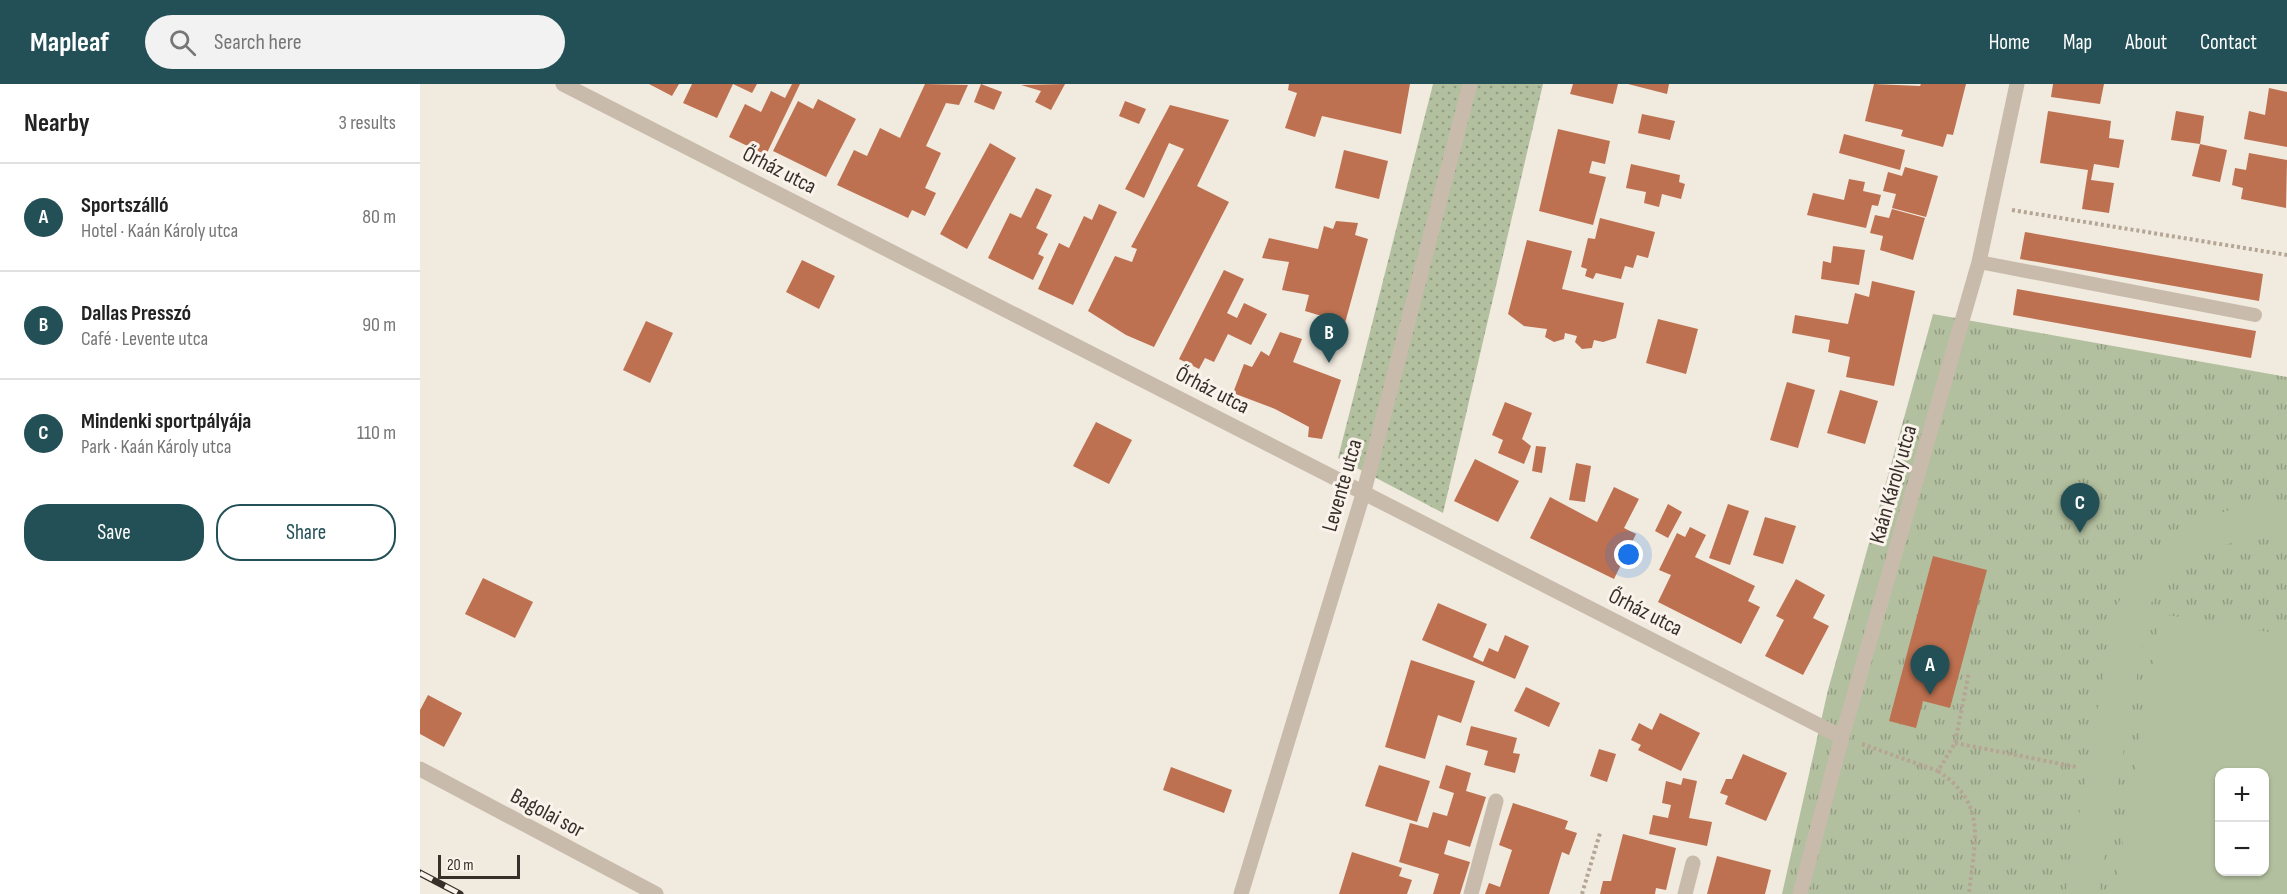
<!DOCTYPE html>
<meta charset="utf-8">
<style>
body{margin:0;font-family:"Sofia Sans Condensed",sans-serif;background:#f2f2f2;color:#222}
.controls{position:absolute;right:18px;bottom:18px;display:grid;overflow:hidden;border-radius:12px;box-shadow:0 2px 4px #0004}
.controls button{width:54px;height:54px;display:grid;place-items:center;padding:0;border:0;border-bottom:2px solid #e0e0e0;background:#fff;color:#222;font:30px sans-serif}
.scale{position:absolute;left:18px;bottom:15px;width:82px;box-sizing:border-box;padding-left:6px;border:3px solid #372f2a;border-top:0;font-size:16px;line-height:21px;white-space:nowrap;color:#372f2a;-webkit-text-stroke:4px #f9f3eb;paint-order:stroke}
.you{position:absolute;left:1209px;top:471px;width:21px;height:21px;margin:-15px;border:4px solid #fff;border-radius:50%;background:#1a73e8;box-shadow:0 0 0 9px #1a73e833}
.badge{display:grid;place-items:center;width:39px;height:39px;border-radius:50%;background:#225056;color:#fff;font-size:20px;font-weight:700}
.pin{position:absolute;translate:-50% -50px;filter:drop-shadow(0 2px 3px #0008)}
.pin::after{content:'';position:absolute;top:32px;width:21px;height:18px;background:inherit;clip-path:polygon(0 0,100% 0,50% 100%)}
.list{margin:0;padding:0;list-style:none}
h2{display:flex;justify-content:space-between;align-items:center;height:78px;margin:0;padding:0 24px;font-size:26px}
h2 small{font-size:20px;font-weight:400;color:#767676}
.list li{display:grid;grid-template-columns:39px 1fr auto;gap:18px;align-items:center;box-sizing:border-box;height:108px;padding:0 24px;border-top:2px solid #e0e0e0}
.list b{display:block;font-size:22px;white-space:nowrap}
.list p{margin:0;font-size:20px;white-space:nowrap;color:#767676}
.list em{font-size:20px;font-style:normal;color:#767676}
.actions{display:flex;gap:12px;padding:18px 24px}
.actions a{flex:1;padding:14px 0;border:2px solid #225056;border-radius:24px;text-align:center;font-size:21px;color:#225056}
.actions .main{background:#225056;color:#fff}
.icon{flex:none;width:33px;height:33px;fill:none;stroke:currentColor;stroke-width:2;stroke-linecap:round;stroke-linejoin:round}
.map{position:relative;flex:none;width:1867px;height:810px;overflow:hidden}
header{display:flex;align-items:center;gap:36px;box-sizing:border-box;height:84px;padding:0 30px;background:#225056;color:#fff}
header strong{font-size:28px}
nav{display:flex;gap:33px;margin-inline-start:auto;font-size:21px}
.search{width:420px;height:54px;background:#f2f2f2;display:flex;align-items:center;gap:15px;box-sizing:border-box;padding:0 21px;border-radius:33px;color:#767676;font-size:22px}
main{display:flex}
aside{flex:1;background:#fff}
.map>svg:first-child{display:block}
</style>
<header>
<strong>Mapleaf</strong>
<div class="search"><svg class="icon" aria-label="search" viewBox="0 0 24 24"><circle cx="10" cy="10" r="6"/><path d="M15 15l6 6"/></svg>Search here</div>
<nav><a>Home</a><a>Map</a><a>About</a><a>Contact</a></nav>
</header>
<main>
<aside>
<h2>Nearby<small>3 results</small></h2>
<ul class="list">
<li><span class="badge">A</span><div><b>Sportszálló</b><p>Hotel · Kaán Károly utca</p></div><em>80 m</em></li>
<li><span class="badge">B</span><div><b>Dallas Presszó</b><p>Café · Levente utca</p></div><em>90 m</em></li>
<li><span class="badge">C</span><div><b>Mindenki sportpályája</b><p>Park · Kaán Károly utca</p></div><em>110 m</em></li>
</ul>
<div class="actions"><a class="main">Save</a><a>Share</a></div>
</aside>
<div class="map">
<svg width="1867" height="810" viewBox="0 0 1867 810">
<defs>
<pattern id="grass-dots" width="8" height="8" patternUnits="userSpaceOnUse" patternTransform="scale(1.5)"><rect width="8" height="8" fill="#b3c09f"/><path d="M2 2h.1M6 6h.1" fill="none" stroke="#929c82" stroke-width="1.8" stroke-linecap="round"/></pattern>
<pattern id="park-tufts" width="24" height="20" patternUnits="userSpaceOnUse" patternTransform="scale(1.5)"><rect width="24" height="20" fill="#b3c09f"/><path d="M3 7l-1-3M5 7V3M7 7l1-3M15 17l-1-3M17 17v-4M19 17l1-3" fill="none" stroke="#929c82"/></pattern>
</defs>
<rect width="100%" height="100%" fill="#f1eadf"/>
<!-- grass -->
<path fill="url(#grass-dots)" d="M1013,0H1123L1023,429L918,374Z"/>
<!-- park -->
<path fill="url(#park-tufts)" fill-rule="evenodd" d="M1513,230L1867,293V810H1362L1408,606ZM1800,688H1844V788H1800Z"/>
<!-- garden -->
<g fill="#b3c09f" fill-rule="evenodd">
<path d="M1855,419L1867,421V453L1822,456L1790,465L1766,478L1730,520L1678,810H1645L1694,532C1715,461 1784,422 1855,419Z"/>
<path d="M1741,530L1867,551V810H1694ZM1844,688V788H1800V688Z"/>
</g>
<!-- building -->
<g fill="#be7150">
<path d="M229,0H259L252,12Z"/>
<path d="M272,0H337L332,9L313,0L297,34L263,19Z"/>
<path d="M372,0H380L346,71L309,53L325,20L341,28L351,7L365,14Z"/>
<path d="M505,0L548,1L539,21L526,19L506,62L521,69L505,104L516,109L505,132L492,126L488,134L417,101L434,66L447,72L460,44L480,54Z"/>
<path d="M561,0L582,8L574,26L554,18Z"/>
<path d="M645,0L631,26L615,18L621,7L601,1Z"/>
<path d="M869,0H990L981,50L902,32L895,53L865,44L877,9L868,6Z"/>
<path d="M1153,0H1198L1193,20L1150,10Z"/>
<path d="M1208,0H1249L1247,10Z"/>
<path d="M1454,0L1500,2L1501,0H1546L1533,51L1527,50L1523,63L1481,52L1483,46L1445,37Z"/>
<path d="M1633,0H1684L1680,20L1631,13Z"/>
<path d="M1849,4L1867,8V63L1824,55L1829,27L1845,31Z"/>
<path d="M398,15L436,35L406,93L353,67L378,17L393,25Z"/>
<path d="M705,17L726,25L719,40L699,32Z"/>
<path d="M750,21L809,36L777,102L809,118L734,263L706,251L668,227L695,172L712,178L717,165L711,163L764,65L749,59L724,114L705,105Z"/>
<path d="M1628,27L1691,37L1689,54L1704,56L1699,84L1674,80L1671,96L1694,99L1689,129L1662,125L1668,86L1620,79Z"/>
<path d="M1756,27L1784,32L1780,60L1807,66L1800,98L1772,92L1780,60L1751,56Z"/>
<path d="M1222,30L1255,37L1250,56L1218,49Z"/>
<path d="M1138,45L1190,57L1185,80L1172,77L1169,89L1186,93L1173,141L1119,127Z"/>
<path d="M1424,50L1485,66L1480,86L1419,69Z"/>
<path d="M570,59L596,74L547,165L520,150Z"/>
<path d="M924,66L968,77L959,115L915,104Z"/>
<path d="M1829,69L1867,76L1866,124L1821,115L1823,104L1812,101L1815,84L1826,86Z"/>
<path d="M1211,80L1260,91L1259,98L1265,100L1261,115L1242,110L1239,123L1224,119L1226,108L1206,104Z"/>
<path d="M1485,83L1518,92L1506,133L1472,124L1476,110L1463,107L1468,88L1482,92Z"/>
<path d="M1429,95L1445,98L1443,107L1461,111L1458,122L1452,121L1446,144L1387,131L1393,109L1424,116Z"/>
<path d="M616,104L632,111L616,144L628,150L618,170L624,173L613,196L568,174L590,129L601,134Z"/>
<path d="M679,120L697,128L653,221L618,205L639,159L649,164L664,132L672,136Z"/>
<path d="M1472,125L1505,134L1493,176L1460,166L1463,152L1450,149L1455,131L1469,134Z"/>
<path d="M1180,134L1235,148L1228,174L1217,171L1213,184L1205,182L1201,195L1176,189L1173,195L1165,192L1167,185L1161,183L1168,154L1175,155Z"/>
<path d="M916,137L938,139L935,151L948,155L925,239L885,227L889,211L862,206L869,178L842,174L849,154L898,165L904,142L913,145Z"/>
<path d="M1605,148L1843,190L1839,217L1600,175Z"/>
<path d="M1107,156L1152,167L1142,205L1204,219L1196,254L1183,258L1174,256L1172,264L1162,265L1155,258L1157,252L1145,249L1144,255L1134,258L1125,253L1127,245L1104,242L1088,230Z"/>
<path d="M1413,162L1445,166L1439,201L1401,195L1403,177L1411,179Z"/>
<path d="M382,176L415,192L399,225L366,208Z"/>
<path d="M804,186L824,195L807,229L817,234L824,219L847,230L831,261L808,250L794,278L785,274L779,285L759,275Z"/>
<path d="M1452,197L1495,207L1474,302L1426,293L1430,273L1408,268L1410,256L1372,249L1375,231L1428,240L1435,209L1449,213Z"/>
<path d="M1597,205L1836,247L1831,274L1593,231Z"/>
<path d="M1238,235L1278,245L1266,290L1226,279Z"/>
<path d="M226,237L253,249L230,299L203,286Z"/>
<path d="M860,248L882,255L873,278L921,296L902,355L888,353L889,343L855,325L813,309L824,280L832,283L841,267L849,272Z"/>
<path d="M1367,298L1395,306L1378,364L1350,356Z"/>
<path d="M1420,306L1458,317L1445,360L1407,349Z"/>
<path d="M1085,318L1112,329L1102,355L1111,362L1104,380L1078,369L1083,356L1072,351Z"/>
<path d="M676,338L712,356L689,400L653,382Z"/>
<path d="M1116,362L1126,363L1122,389L1112,387Z"/>
<path d="M1055,375L1099,397L1078,438L1034,417Z"/>
<path d="M1156,379L1171,382L1165,418L1149,416Z"/>
<path d="M1194,403L1219,415L1204,444L1216,450L1194,495L1110,454L1130,413L1177,438Z"/>
<path d="M1248,420L1262,428L1248,454L1235,447Z"/>
<path d="M1308,420L1329,427L1310,481L1289,474Z"/>
<path d="M1345,433L1376,442L1363,480L1333,471Z"/>
<path d="M1270,443L1286,451L1275,473L1335,502L1328,517L1340,523L1321,560L1238,518L1251,491L1239,486L1257,449L1265,453Z"/>
<path d="M1513,472L1567,486L1530,624L1503,617L1496,644L1469,637Z"/>
<path d="M63,494L113,518L95,554L45,530Z"/>
<path d="M1376,495L1405,511L1393,534L1409,542L1383,591L1345,572L1364,536L1356,532Z"/>
<path d="M1018,519L1067,540L1053,573L1063,578L1069,564L1078,568L1085,551L1109,562L1095,595L1002,556Z"/>
<path d="M991,576L1055,597L1041,639L1018,631L1005,675L965,663Z"/>
<path d="M1106,603L1140,619L1129,643L1094,627Z"/>
<path d="M8,611L42,629L24,663L0,650V626Z"/>
<path d="M1240,629L1280,649L1261,687L1218,666L1221,661L1211,656L1219,639L1232,646Z"/>
<path d="M1051,642L1097,654L1093,669L1100,670L1095,689L1064,681L1068,667L1046,661Z"/>
<path d="M1179,665L1196,670L1187,698L1170,692Z"/>
<path d="M1323,670L1367,689L1346,737L1305,720L1308,712L1300,709L1306,695H1312Z"/>
<path d="M959,681L1010,697L997,738L945,722Z"/>
<path d="M1026,681L1051,689L1046,707L1066,713L1050,763L1028,756L1024,770L1050,778L1040,810H1013L1019,790L979,778L990,739L1008,744L1013,728L1027,732L1034,709L1019,704Z"/>
<path d="M751,683L812,706L804,729L743,706Z"/>
<path d="M1263,694L1277,697L1269,734L1292,738L1287,762L1229,750L1233,731L1248,734L1251,721L1242,719L1246,697L1261,701Z"/>
<path d="M1093,719L1148,737L1145,745L1157,749L1149,771L1142,768L1129,810H1065L1069,799L1080,803L1092,766L1079,761Z"/>
<path d="M1203,750L1256,764L1246,806L1236,804L1235,810H1180L1183,797H1191Z"/>
<path d="M932,768L982,784L979,792L992,796L987,810H919Z"/>
<path d="M1297,772L1351,786L1345,810H1287Z"/>
</g>
<g fill="none" stroke-linecap="round" stroke-linejoin="round">
<!-- path -->
<g stroke="#b5a595" stroke-width="4" stroke-dasharray="3 3" stroke-linecap="butt">
<path d="M1592,126L1867,171"/>
<path d="M1535,659L1657,683"/>
<path d="M1442,660L1518,687L1535,659L1549,588"/>
<path d="M1518,687C1569,721 1554,757 1549,810"/>
<path d="M1162,810L1180,749"/>
</g>
<!-- lane -->
<path stroke="#c9bbab" stroke-width="14" d="M1559,178L1835,231"/>
<!-- street -->
<g stroke="#c9bbab" stroke-width="15">
<path d="M143,0L1422,653"/>
<path d="M0,685L236,810"/>
<path d="M821,810L944,407L1050,0"/>
<path d="M1051,810L1076,717"/>
<path d="M1265,810L1273,779"/>
<path d="M1380,810L1422,653L1559,178L1597,0"/>
</g>
<!-- rail casing -->
<g stroke="#372f2a" stroke-width="7">
<path id="rail" d="M0,789L40,810"/>
</g>
<!-- rail -->
<use href="#rail" stroke="#f9f3eb" stroke-width="4.5" stroke-dasharray="14" stroke-linecap="butt"/>
</g>
<g text-anchor="middle" stroke-width="6" stroke-linejoin="round" paint-order="stroke">
<!-- street labels -->
<g font-size="22" fill="#372f2a" stroke="#f9f3eb">
<text transform="translate(360 85) rotate(27)" y="8">Őrház utca</text>
<text transform="translate(793 305) rotate(27)" y="8">Őrház utca</text>
<text transform="translate(1472 400) rotate(-74)" y="8">Kaán Károly utca</text>
<text transform="translate(921 401) rotate(-74)" y="8">Levente utca</text>
<text transform="translate(1226 527) rotate(27)" y="8">Őrház utca</text>
<text transform="translate(128 728) rotate(28)" y="8">Bagolai sor</text>
</g>
</g>
</svg>
<div class="controls">
<button>+</button>
<button>−</button>
</div>
<div class="scale">20 m</div>
<div class="you"></div>
<div class="pin badge" style="left:1510px;top:611px">A</div>
<div class="pin badge" style="left:909px;top:279px">B</div>
<div class="pin badge" style="left:1660px;top:449px">C</div>
</div>
</main>
